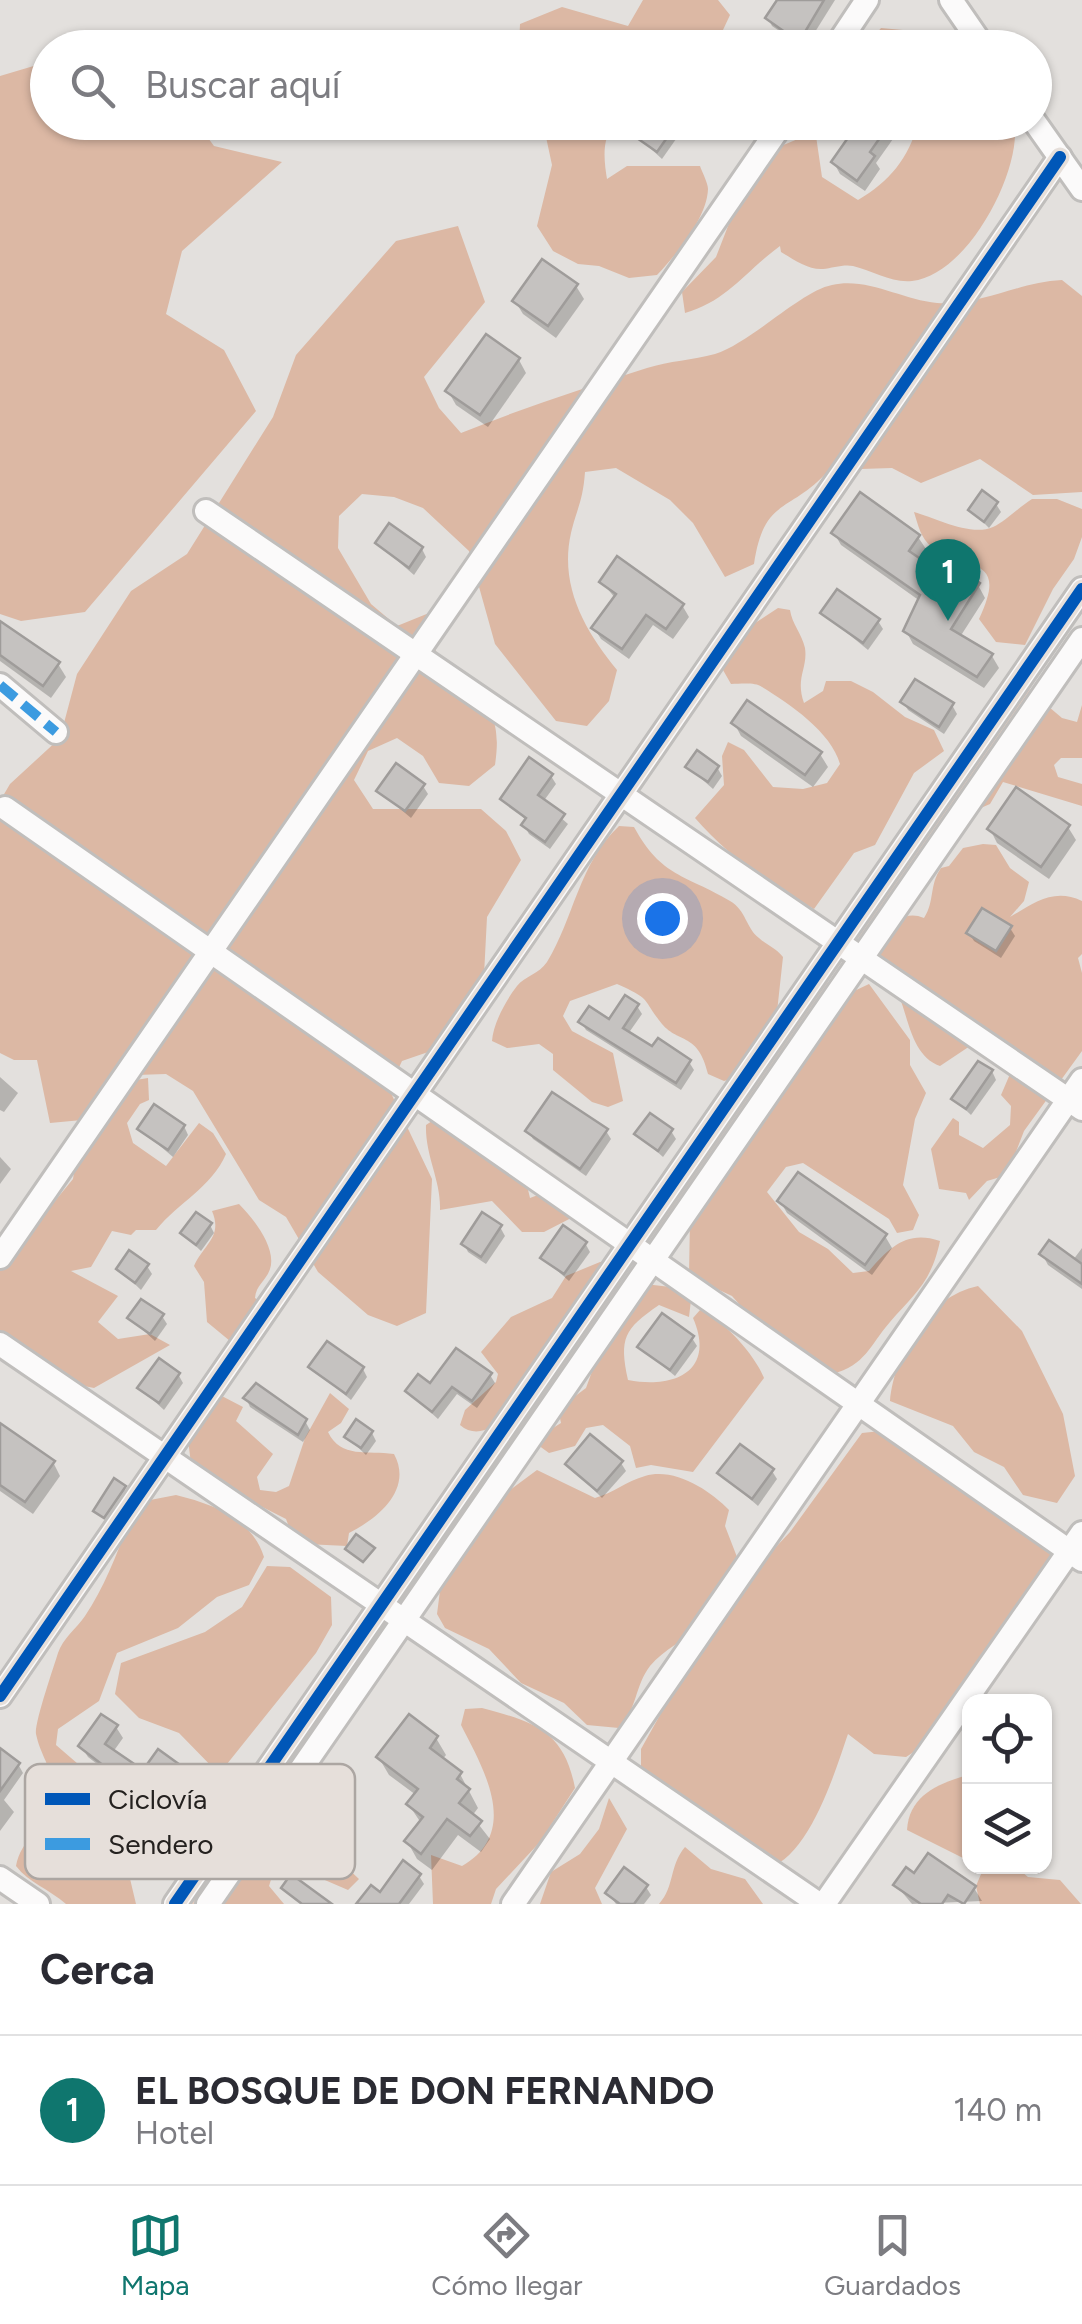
<!DOCTYPE html>
<html lang="es">
<meta charset="utf-8">
<style>
body{margin:0;font-family:Figtree,sans-serif;background:#f2f2f3;color:#2b2b33}
.controls{position:absolute;right:30px;bottom:30px;display:grid;overflow:hidden;border-radius:20px;box-shadow:0 2px 8px #0004}
.controls button{width:90px;height:90px;display:grid;place-items:center;padding:0;border:0;border-bottom:2px solid #e1e1e2;background:#fff;color:#2b2b33;font:50px sans-serif}
.you{position:absolute;left:662px;top:918px;width:35px;height:35px;margin:-25px;border:8px solid #fff;border-radius:50%;background:#1a73e8;box-shadow:0 0 0 15px #1a73e833}
.badge{display:grid;place-items:center;width:65px;height:65px;border-radius:50%;background:#0f766e;color:#fff;font-size:32px;font-weight:700}
.pin{position:absolute;translate:-50% -82px;filter:drop-shadow(0 2px 5px #0008)}
.pin::after{content:'';position:absolute;top:52px;width:35px;height:30px;background:inherit;clip-path:polygon(0 0,100% 0,50% 100%)}
.list{margin:0;padding:0;list-style:none}
h2{display:flex;justify-content:space-between;align-items:center;height:130px;margin:0;padding:0 40px;font-size:42px}
h2 small{font-size:32px;font-weight:400;color:#7c7c81}
.list li{display:grid;grid-template-columns:65px 1fr auto;gap:30px;align-items:center;box-sizing:border-box;height:150px;padding:0 40px;border-top:2px solid #e1e1e2}
.list b{display:block;font-size:38px;white-space:nowrap}
.list p{margin:0;font-size:32px;white-space:nowrap;color:#7c7c81}
.list em{font-size:32px;font-style:normal;color:#7c7c81}
.icon{flex:none;width:55px;height:55px;fill:none;stroke:currentColor;stroke-width:2;stroke-linecap:round;stroke-linejoin:round}
.map{position:relative;flex:none;width:1082px;height:1904px;overflow:hidden}
.search{position:absolute;background:#fff;box-shadow:0 2px 8px #0004;left:30px;right:30px;top:30px;height:110px;display:flex;align-items:center;gap:25px;box-sizing:border-box;padding:0 35px;border-radius:55px;color:#7c7c81;font-size:38px}
.sheet{height:280px;background:#fff}
nav{display:flex;justify-content:space-around;align-items:center;box-sizing:border-box;height:140px;border-top:2px solid #e1e1e2;background:#fff;font-size:28px;color:#7c7c81}
nav a{display:grid;justify-items:center;gap:5px}
nav .on{color:#0f766e}
.map>svg:first-child{display:block}
</style>
<div class="map">
<svg width="1082" height="1904" viewBox="0 0 1082 1904">
<rect width="100%" height="100%" fill="#e3e0dd"/>
<!-- green -->
<g fill="#e6cdbf">
<path d="M1027,688L1034,691L861,939L856,937Z"/>
<path d="M825,981L831,984L657,1232L654,1226Z"/>
<path d="M617,1281L624,1284L406,1599L401,1597Z"/>
<path d="M373,1635L378,1641L196,1904H187Z"/>
</g>
<!-- forest -->
<g fill="#dcb8a4">
<path d="M643,0H718L730,15L715,47H519L520,24L562,7L628,26Z"/>
<path d="M881,28L947,34L963,47H878L871,40Z"/>
<path d="M47,62L48,122L197,123L214,146L282,162L182,251L166,314L224,350L256,411L85,612L21,621L0,614V76Z"/>
<path d="M543,123H616C601,136 604,161 607,179L627,166H700C702,172 708,183 708,189C707,218 676,255 657,275L629,278L599,266L578,264L553,251L537,226L552,165Z"/>
<path d="M918,123H1004L1015,132C1016,180 966,275 912,281C891,283 873,271 853,266C844,264 832,268 823,269C808,270 793,259 781,252L780,246C747,270 726,302 685,313L682,292L716,257L737,203L746,196L748,171L755,157L805,136H816L822,177L858,200C889,182 909,158 918,123Z"/>
<path d="M458,226L485,302L424,377L439,408L461,433C523,408 584,388 647,368C669,361 693,360 715,354C752,342 801,291 832,285C868,277 902,300 937,303C982,306 1018,282 1062,280L1082,296V492L1033,495L980,459L921,483L892,468L829,470C790,514 764,496 754,564L725,577L693,523L670,500L616,468L585,472C583,501 577,508 571,533C559,586 585,631 617,670L609,701L587,726L556,721L495,644L469,551L423,508L394,497L362,494L339,516L338,548L371,604L397,626L429,613C431,626 432,648 440,659C473,704 505,697 495,765L469,786L439,783L423,756L397,738L368,751L354,780L373,809H481L506,831L521,860L487,917L482,1014L463,1040L402,1061L389,1089L432,1179L426,1313L397,1326L368,1315L318,1272L286,1217L259,1200L193,1091L166,1074L136,1075L130,1081L148,1078L149,1100L140,1104L127,1123L133,1143L166,1166L199,1123L213,1133L226,1154C211,1188 179,1202 156,1230H136L131,1235L112,1231L91,1267L71,1271L118,1296L98,1322L118,1339L150,1334L170,1345L94,1388L59,1381L0,1338V1268L73,1179L82,1120L50,1123L37,1060H14L0,1053V801L10,784L60,738L77,674L131,591L187,554L273,417L296,355L396,241Z"/>
<path d="M1032,499H1057L1082,509V537L1074,559L1053,589L1025,645L996,642L979,619C1009,555 968,572 932,547C921,539 918,525 914,512C936,518 971,537 993,527C1006,521 1019,507 1032,499Z"/>
<path d="M778,608L790,610C792,624 802,634 805,648C808,668 795,678 804,703L823,691L826,681H851L873,692L905,717L934,730L944,751L914,773L875,845L854,853L814,909C770,885 728,856 695,818L724,785L722,756L728,742L744,750L773,787L803,789L827,783L840,764C831,732 790,704 762,687C755,682 741,684 731,684L723,670L755,623Z"/>
<path d="M1082,705V758H1061L1054,765L1058,777L1082,784V806L1003,782L990,804L974,811L994,766C1044,742 1017,735 1049,707L1062,718L1077,722Z"/>
<path d="M619,826L634,827C662,878 685,874 730,901C746,910 746,928 759,938C768,946 775,947 783,957L776,1021L741,1076L724,1081L708,1074C698,1032 679,1044 662,1024C641,998 653,1000 617,984L570,1001L563,1016L572,1031L613,1053L623,1101L608,1107L592,1102L553,1070V1054L539,1044L507,1048L492,1041C493,1024 506,1000 517,986C525,976 539,974 547,962C574,918 579,863 619,826Z"/>
<path d="M983,844L996,845L1010,868L1029,882L1024,901L1010,917C1033,904 1053,887 1082,901V954L1078,958L1082,973V1051L1024,1131L1007,1175L987,1181L969,1200L966,1193L939,1189L931,1149L953,1118L959,1122V1135L983,1148L1010,1125L1011,1106L1001,1095L1010,1074L1000,1067L995,1053L970,1046L940,1066C912,1056 909,1020 899,996L883,989L863,959C880,939 897,906 924,918C935,901 929,885 941,868L949,866L963,848Z"/>
<path d="M869,984L910,1040V1065L926,1093L915,1119L903,1185L919,1215L913,1230L897,1233L889,1219L803,1163L786,1167L767,1192L799,1232L828,1249L853,1273L869,1271C890,1247 907,1230 940,1241C931,1283 915,1293 890,1322C869,1346 866,1365 832,1374L764,1332L732,1296L689,1276L690,1218L831,1002Z"/>
<path d="M438,1117L524,1173L530,1198L546,1192L577,1215L544,1232H522L492,1201L440,1210C441,1180 425,1156 426,1125Z"/>
<path d="M239,1204C253,1218 277,1248 270,1269C266,1281 256,1285 255,1298L264,1304L242,1338L230,1341L207,1322L204,1282L194,1266C204,1244 223,1237 212,1211Z"/>
<path d="M600,1262H605L590,1305L552,1333L556,1349C539,1372 495,1455 460,1425L465,1410L496,1382L498,1374L481,1352L511,1317L552,1298L566,1276Z"/>
<path d="M645,1284L679,1288L691,1300L689,1317L659,1305C624,1329 619,1338 628,1380C675,1389 716,1371 693,1318L700,1310C723,1319 755,1355 764,1378L693,1472L651,1465L636,1468L630,1446L603,1425L586,1428L575,1446L549,1453L538,1445L540,1436L561,1423L558,1409L586,1388L602,1344Z"/>
<path d="M978,1286L1022,1331L1063,1414L1075,1476L1057,1503L1023,1495L1004,1467L974,1452L953,1426L890,1401C895,1352 927,1297 978,1286Z"/>
<path d="M330,1393L349,1409L341,1423L328,1432C341,1459 367,1450 394,1454C413,1489 379,1518 349,1533L347,1546L305,1544L292,1535L286,1519L215,1483L191,1464L188,1439L218,1394L243,1407L236,1421L273,1454L257,1477L260,1490L276,1492L289,1486L305,1438Z"/>
<path d="M890,1430L951,1452L1075,1558L932,1740L906,1757L874,1754L848,1734C835,1771 797,1904 735,1860C719,1848 709,1827 693,1814C677,1801 658,1791 641,1779V1749L689,1663L744,1581L790,1532L862,1433Z"/>
<path d="M537,1470L595,1498C613,1493 627,1481 645,1476C674,1467 710,1490 729,1510L725,1526L737,1557C728,1580 713,1606 698,1625C685,1641 664,1649 650,1666C635,1685 637,1710 619,1728L587,1725L564,1703L521,1683L489,1649L445,1628L437,1614L441,1583L510,1490Z"/>
<path d="M176,1495C213,1504 252,1519 264,1557L249,1585L217,1597L178,1628L117,1653L99,1701L58,1729L56,1745L85,1770L126,1819L127,1866L136,1904H66C49,1889 29,1883 16,1866C21,1839 43,1831 49,1800C55,1765 42,1762 36,1734C34,1724 54,1666 58,1653C63,1638 76,1629 85,1616C106,1585 120,1546 133,1511L145,1501Z"/>
<path d="M267,1566L290,1567L331,1597L332,1625L316,1653L219,1774L179,1733L139,1718L115,1694L121,1663L205,1632L242,1607Z"/>
<path d="M482,1708C535,1722 564,1731 575,1788L540,1842L496,1889L491,1904H433L431,1855L462,1866C521,1832 484,1770 461,1725L465,1709Z"/>
<path d="M964,1776L969,1779V1861L907,1830C909,1797 935,1785 964,1776Z"/>
<path d="M609,1798L627,1829L595,1888L602,1904H540L551,1872L580,1854L599,1829Z"/>
<path d="M288,1815C326,1823 333,1856 359,1879L348,1890L290,1865L274,1870L269,1886L284,1904H223L274,1824Z"/>
<path d="M685,1847L711,1869L745,1879L763,1904H659C675,1886 669,1866 685,1847Z"/>
<path d="M984,1867H1016L1028,1877L1060,1880L1081,1904H980L976,1886Z"/>
</g>
<!-- shadow -->
<g fill="#0003">
<path d="M780,0H835L805,48L772,26L768,18Z"/>
<path d="M648,122H688L662,159L637,136Z"/>
<path d="M862,122H905L876,163L880,169L865,191L840,174L834,163Z"/>
<path d="M576,286L584,299L556,338L523,314L515,301Z"/>
<path d="M519,360L526,373L488,427L456,405L448,391Z"/>
<path d="M996,504L1001,512L989,528L971,510Z"/>
<path d="M834,533L918,537L926,549L918,560L941,577L978,585L985,598L960,637L992,656L999,668L984,688L913,644L906,631L920,601L841,545Z"/>
<path d="M378,544L422,549L426,557L414,575Z"/>
<path d="M602,582L682,605L689,617L673,639L653,625L629,659L601,639L594,628L615,598Z"/>
<path d="M823,613L878,621L883,629L868,650Z"/>
<path d="M0,624L58,664L66,677L51,698L0,661Z"/>
<path d="M903,702L952,705L957,714L944,734L908,710Z"/>
<path d="M734,723L820,754L828,767L813,787L741,736Z"/>
<path d="M688,767H717L722,776L713,789Z"/>
<path d="M551,776L556,784L543,802L568,824L550,849L529,834L524,825L527,821L503,799Z"/>
<path d="M423,786L428,794L411,818L379,791Z"/>
<path d="M1068,827L1076,840L1049,879L997,843L990,829Z"/>
<path d="M1010,928L1015,936L1001,958L974,941L969,933Z"/>
<path d="M637,1006L642,1014L628,1034L653,1050L689,1062L694,1070L681,1090L586,1030L581,1022H609Z"/>
<path d="M992,1071L996,1080L971,1115L954,1099Z"/>
<path d="M0,1077L18,1093L4,1112L0,1110Z"/>
<path d="M184,1126L188,1135L173,1157L140,1129Z"/>
<path d="M528,1131H606L611,1139L586,1176L533,1139Z"/>
<path d="M671,1131L676,1139L663,1157L637,1134Z"/>
<path d="M0,1157L11,1169L0,1184Z"/>
<path d="M780,1201L885,1236L892,1248L872,1275L787,1213Z"/>
<path d="M210,1225L214,1233L201,1251L183,1234Z"/>
<path d="M500,1227L505,1236L486,1264L468,1252L464,1244Z"/>
<path d="M585,1243L590,1252L569,1281L543,1258Z"/>
<path d="M1082,1248V1289L1048,1265L1042,1254L1073,1260Z"/>
<path d="M147,1266L152,1274L141,1290L119,1269Z"/>
<path d="M162,1316L167,1324L155,1341L130,1318Z"/>
<path d="M692,1338L697,1346L675,1376L640,1347Z"/>
<path d="M311,1367L363,1369L367,1377L351,1400Z"/>
<path d="M178,1374L183,1383L164,1410L140,1388Z"/>
<path d="M490,1375L495,1383L477,1408L457,1394L438,1419L408,1392Z"/>
<path d="M246,1398L305,1421L310,1430L303,1442L250,1407Z"/>
<path d="M372,1433L376,1441L366,1455L347,1437Z"/>
<path d="M0,1437L53,1462L60,1476L33,1514L0,1491Z"/>
<path d="M621,1463L626,1471L602,1498L568,1464Z"/>
<path d="M772,1471L777,1479L758,1506L720,1473Z"/>
<path d="M124,1488L129,1496L110,1525L96,1511Z"/>
<path d="M116,1727L123,1738L113,1752L144,1774L203,1784L210,1796L184,1831L88,1757L81,1746Z"/>
<path d="M436,1738L446,1755L442,1760L460,1774L478,1808L472,1816L490,1839L481,1852L458,1835L432,1870L417,1859L407,1841L421,1823L409,1805L416,1795L389,1775L379,1758Z"/>
<path d="M0,1762L18,1764L23,1773L4,1800L14,1812L0,1831Z"/>
<path d="M419,1876L424,1884L409,1904H364Z"/>
<path d="M915,1876L974,1888L982,1901L912,1904L896,1885Z"/>
<path d="M646,1887L651,1895L644,1904H616L608,1893Z"/>
</g>
<!-- building -->
<g fill="#c5c2c0" stroke="#9f9c9a" stroke-width="2.5">
<path d="M777,0H824L799,42L765,18Z"/>
<path d="M644,122H678L657,152L634,136Z"/>
<path d="M859,122H891L870,152L875,156L857,181L831,162Z"/>
<path d="M542,259L578,284L548,326L512,301Z"/>
<path d="M486,334L520,358L480,415L445,391Z"/>
<path d="M982,490L998,502L984,522L968,510Z"/>
<path d="M860,492L920,535L909,551L941,573L949,562L980,583L951,629L993,654L977,677L903,631L920,595L831,533Z"/>
<path d="M389,523L423,547L409,568L375,543Z"/>
<path d="M617,556L684,604L666,629L646,615L622,649L591,628L616,594L599,582Z"/>
<path d="M837,589L880,619L863,643L820,613Z"/>
<path d="M0,621L60,662L43,686L0,655Z"/>
<path d="M915,679L954,703L939,727L900,702Z"/>
<path d="M747,700L822,752L805,775L731,723Z"/>
<path d="M697,750L719,766L708,782L685,767Z"/>
<path d="M529,757L553,774L538,795L565,814L545,842L521,825L526,818L500,799Z"/>
<path d="M396,763L425,784L405,811L376,791Z"/>
<path d="M1016,787L1070,825L1041,867L987,829Z"/>
<path d="M982,908L1012,926L996,951L966,933Z"/>
<path d="M625,995L639,1004L623,1028L652,1046L658,1038L691,1060L676,1083L578,1022L589,1006L609,1019Z"/>
<path d="M978,1061L993,1070L966,1109L951,1099Z"/>
<path d="M552,1092L608,1129L580,1169L525,1131Z"/>
<path d="M154,1104L185,1125L168,1150L137,1129Z"/>
<path d="M650,1113L673,1129L658,1151L634,1134Z"/>
<path d="M798,1172L887,1234L865,1265L777,1201Z"/>
<path d="M196,1212L212,1223L196,1245L180,1233Z"/>
<path d="M482,1212L502,1225L481,1257L461,1244Z"/>
<path d="M563,1225L587,1242L564,1274L540,1258Z"/>
<path d="M1049,1240L1082,1264V1284L1039,1254Z"/>
<path d="M129,1250L149,1264L135,1283L116,1269Z"/>
<path d="M141,1299L164,1314L150,1334L127,1318Z"/>
<path d="M662,1313L694,1336L670,1370L637,1347Z"/>
<path d="M327,1341L364,1367L346,1394L308,1367Z"/>
<path d="M456,1348L492,1373L472,1401L452,1387L432,1412L405,1391L418,1374L430,1383Z"/>
<path d="M159,1358L180,1373L159,1403L137,1388Z"/>
<path d="M256,1383L307,1419L298,1435L243,1398Z"/>
<path d="M356,1419L373,1431L361,1448L344,1437Z"/>
<path d="M0,1423L55,1461L25,1502L0,1485Z"/>
<path d="M590,1434L623,1461L597,1491L565,1464Z"/>
<path d="M740,1444L774,1469L752,1499L717,1473Z"/>
<path d="M114,1478L126,1486L104,1518L93,1511Z"/>
<path d="M356,1534L375,1548L363,1562L345,1549Z"/>
<path d="M101,1714L118,1725L105,1744L143,1770L158,1749L205,1783L177,1822L78,1746Z"/>
<path d="M409,1714L438,1736L430,1748L462,1772L457,1779L470,1789L459,1803L482,1821L470,1836L447,1819L421,1854L404,1841L423,1817L406,1804L418,1789L376,1757Z"/>
<path d="M0,1748L20,1763L0,1791Z"/>
<path d="M928,1853L976,1886L964,1904L948,1895L942,1904H921L893,1885L906,1867L914,1873Z"/>
<path d="M403,1860L421,1874L399,1904H356L371,1885L380,1892Z"/>
<path d="M624,1867L648,1885L634,1904H620L605,1893Z"/>
<path d="M291,1874L332,1904H302L281,1888Z"/>
</g>
<g fill="none" stroke-linecap="round" stroke-linejoin="round">
<!-- street casing -->
<g stroke="#c0bebc" stroke-width="28">
<g id="street">
<path d="M951,0L984,48"/>
<path d="M835,48L867,0"/>
<path d="M1034,121L1082,189"/>
<path d="M206,511L1082,1109"/>
<path d="M0,685L56,732"/>
<path d="M5,808L1082,1560"/>
<path d="M0,1257L783,122"/>
<path d="M0,1344L819,1904"/>
<path d="M0,1696L1060,157"/>
<path d="M0,1878L38,1904"/>
<path d="M175,1904L1082,589"/>
<path d="M208,1904L1082,639"/>
<path d="M513,1904L1082,1080"/>
<path d="M824,1904L1082,1533"/>
</g>
</g>
<!-- street -->
<use href="#street" stroke="#fbfafa" stroke-width="22"/>
<!-- quiet -->
<path stroke="#3c9be0" stroke-width="10" stroke-dasharray="20 10" stroke-linecap="butt" d="M0,685L56,732"/>
<!-- cycleway casing -->
<g stroke="#e6dfda" stroke-width="19">
<g id="cycleway">
<path d="M0,1696L1060,157"/>
<path d="M175,1904L1082,589"/>
</g>
</g>
<!-- cycleway -->
<use href="#cycleway" stroke="#0057b8" stroke-width="12"/>
</g>
<!-- legend -->
<rect x="25" y="1764" width="330" height="115" rx="15" fill="#e6dfda" stroke="#aca6a2" stroke-width="2.5"/>
<rect x="45" y="1793" width="45" height="12" fill="#0057b8"/>
<rect x="45" y="1838" width="45" height="12" fill="#3c9be0"/>
<g font-size="28" fill="#24211f">
<text x="108" y="1809">Ciclovía</text>
<text x="108" y="1854">Sendero</text>
</g>
</svg>
<div class="controls">
<button><svg class="icon" aria-label="locate" viewBox="0 0 24 24"><circle cx="12" cy="12" r="6"/><path d="M12 2v4M12 18v4M2 12h4M18 12h4"/></svg></button>
<button><svg class="icon" aria-label="layers" viewBox="0 0 24 24"><path d="M12 4l9 5-9 5-9-5zM3 14l9 5 9-5"/></svg></button>
</div>
<div class="you"></div>
<div class="pin badge" style="left:948px;top:621px">1</div>
<div class="search"><svg class="icon" aria-label="search" viewBox="0 0 24 24"><circle cx="10" cy="10" r="6"/><path d="M15 15l6 6"/></svg>Buscar aquí</div>
</div>
<section class="sheet">
<h2>Cerca<small></small></h2>
<ul class="list">
<li><span class="badge">1</span><div><b>EL BOSQUE DE DON FERNANDO</b><p>Hotel</p></div><em>140 m</em></li>
</ul>
</section>
<nav>
<a class="on"><svg class="icon" aria-label="map" viewBox="0 0 24 24"><path d="M3 6l6-2 6 2 6-2v14l-6 2-6-2-6 2zM9 4v14M15 6v14"/></svg>Mapa</a>
<a><svg class="icon" aria-label="directions" viewBox="0 0 24 24"><path d="M12 3l9 9-9 9-9-9zM9 14v-3h6M13 9l2 2-2 2"/></svg>Cómo llegar</a>
<a><svg class="icon" aria-label="saved" viewBox="0 0 24 24"><path d="M7 4h10v16l-5-4-5 4z"/></svg>Guardados</a>
</nav>
